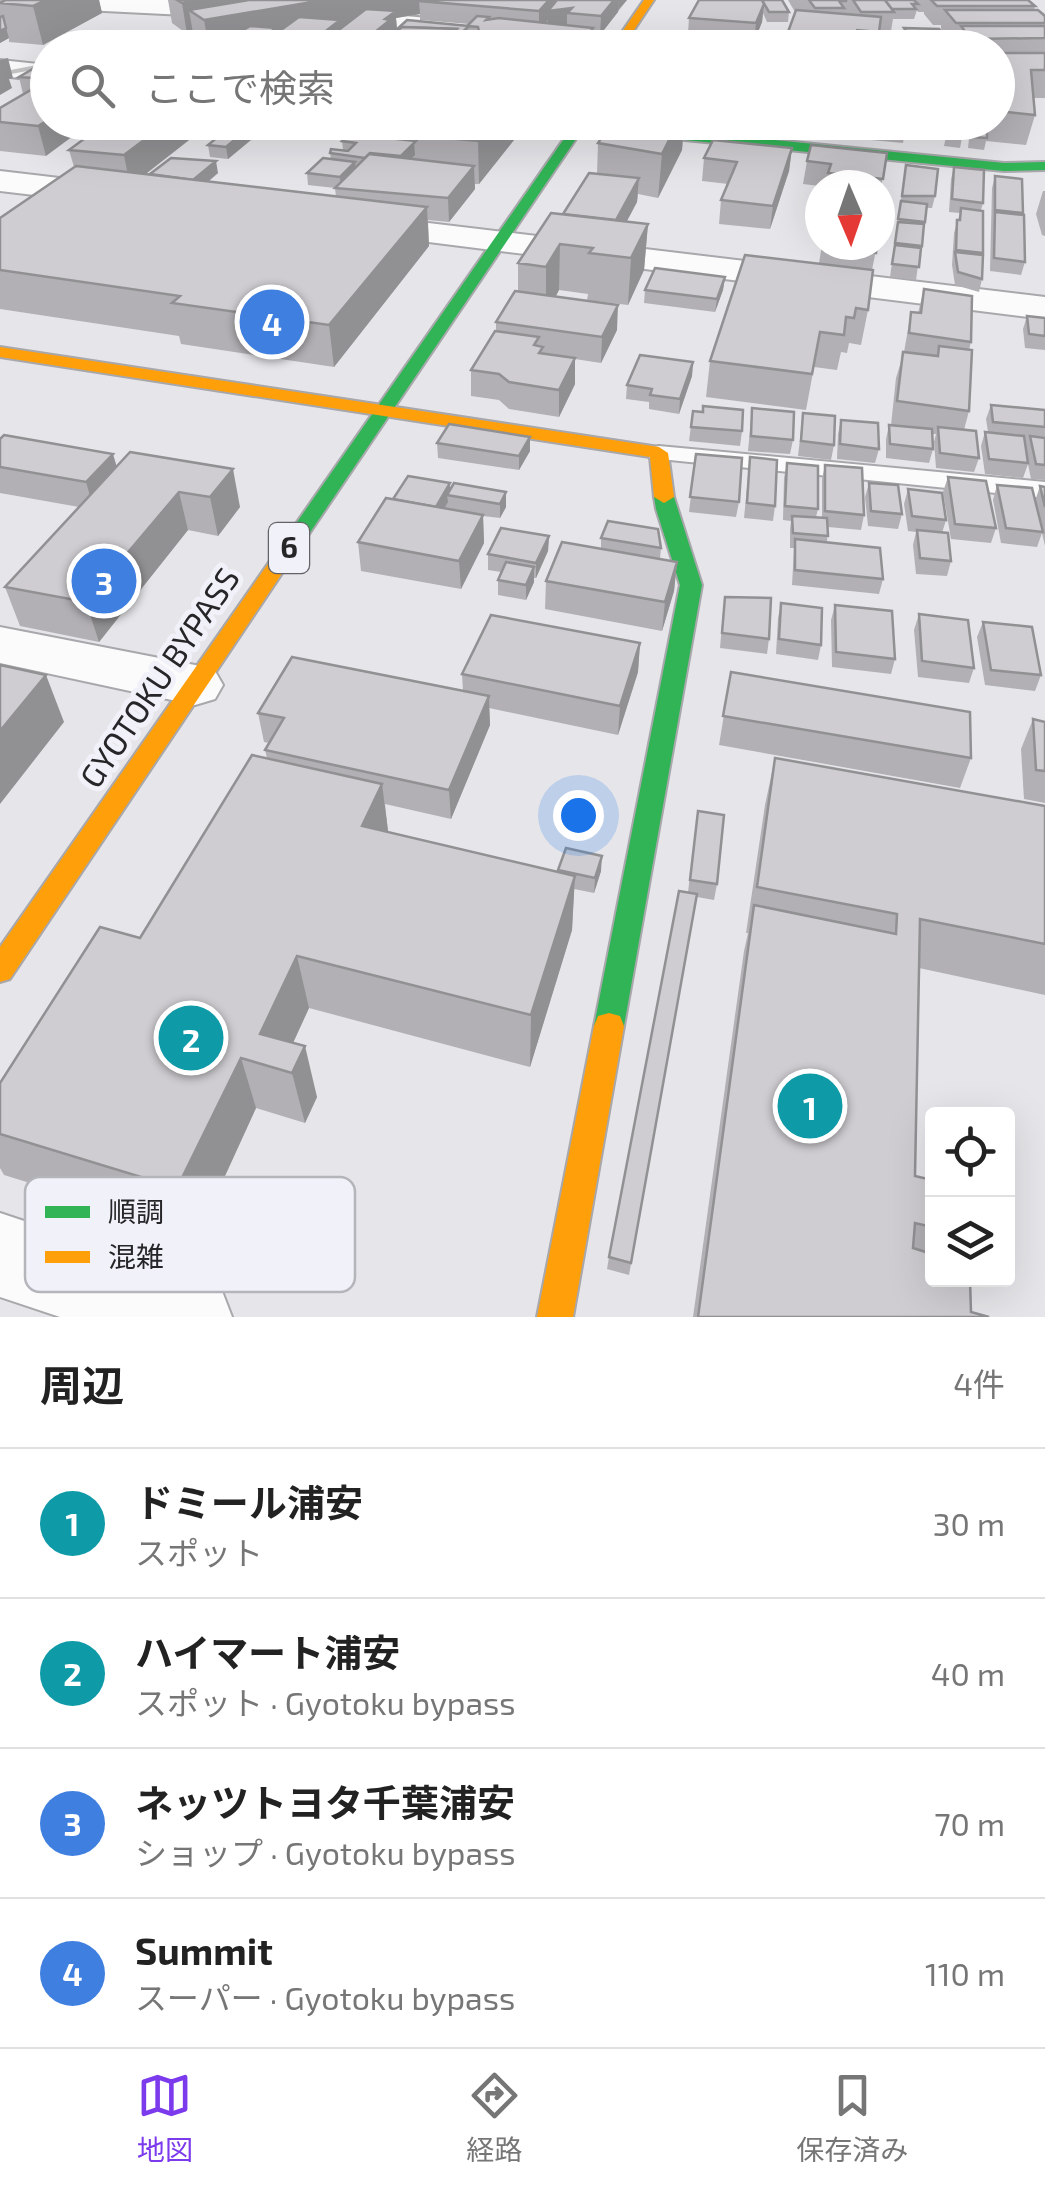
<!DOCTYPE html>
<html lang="ja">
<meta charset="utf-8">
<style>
body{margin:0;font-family:"Exo 2","Noto Sans JP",sans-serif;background:#f2f2f2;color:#222}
.controls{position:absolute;right:30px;bottom:30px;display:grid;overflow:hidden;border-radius:10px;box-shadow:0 10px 40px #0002}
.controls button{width:90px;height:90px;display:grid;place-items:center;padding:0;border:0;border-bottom:2px solid #e0e0e0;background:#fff;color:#222;font:50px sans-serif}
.compass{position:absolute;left:805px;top:170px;width:90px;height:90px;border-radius:50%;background:#fff;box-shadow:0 10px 40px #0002;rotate:178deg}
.you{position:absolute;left:578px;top:815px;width:35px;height:35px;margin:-25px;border:8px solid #fff;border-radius:50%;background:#1a73e8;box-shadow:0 0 0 15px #1a73e833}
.badge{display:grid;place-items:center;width:65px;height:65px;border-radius:50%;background:#7c3aed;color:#fff;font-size:32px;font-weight:700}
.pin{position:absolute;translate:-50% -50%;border:5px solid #fff;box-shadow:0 2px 10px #0006}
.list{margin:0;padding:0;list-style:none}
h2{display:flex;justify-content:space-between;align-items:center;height:130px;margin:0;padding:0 40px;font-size:42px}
h2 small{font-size:32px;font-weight:400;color:#767676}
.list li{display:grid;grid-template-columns:65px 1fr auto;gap:30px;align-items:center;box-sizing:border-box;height:150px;padding:0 40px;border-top:2px solid #e0e0e0}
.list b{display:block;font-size:38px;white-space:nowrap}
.list p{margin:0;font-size:32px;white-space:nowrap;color:#767676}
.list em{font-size:32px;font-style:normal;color:#767676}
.icon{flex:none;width:55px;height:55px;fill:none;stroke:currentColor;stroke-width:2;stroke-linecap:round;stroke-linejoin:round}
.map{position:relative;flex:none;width:1045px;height:1317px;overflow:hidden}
.search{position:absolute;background:#fff;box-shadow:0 10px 40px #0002;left:30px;right:30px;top:30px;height:110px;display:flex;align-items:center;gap:25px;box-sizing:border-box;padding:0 35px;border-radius:55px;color:#767676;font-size:38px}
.sheet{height:730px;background:#fff}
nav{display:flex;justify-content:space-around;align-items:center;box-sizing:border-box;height:140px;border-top:2px solid #e0e0e0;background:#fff;font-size:28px;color:#767676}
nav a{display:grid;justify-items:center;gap:5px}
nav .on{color:#7c3aed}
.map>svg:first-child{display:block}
</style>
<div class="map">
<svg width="1045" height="1317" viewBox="0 0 1045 1317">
<rect width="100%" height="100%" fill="#e6e6ea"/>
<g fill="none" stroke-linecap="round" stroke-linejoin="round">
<!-- lane casing -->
<g stroke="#a8a8ac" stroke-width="4">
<path id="lane" d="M659,446L1045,482V498L650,458L647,453L650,448Z"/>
</g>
<!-- street casing -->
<g stroke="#a8a8ac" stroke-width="4">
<g id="street">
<path d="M12,0H262L338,15L405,16L604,33L617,41L613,46L593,48L405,30L338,29L256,13L245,18L24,7Z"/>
<path d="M671,38L701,43L704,48L658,46Z"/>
<path d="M0,60L48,65V81L0,76Z"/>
<path d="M530,122H591L594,126L589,132L579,135L534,128Z"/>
<path d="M0,171L119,185L131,188L135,195L131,202L119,205L0,191Z"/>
<path d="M353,214L1045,297V319L341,231L336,224L341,217Z"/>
<path d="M0,627L195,665L215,671L223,685L215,699L195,705L0,663Z"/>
<path d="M0,1213L220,1286L232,1317H60L0,1297Z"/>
</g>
</g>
<!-- fast casing -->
<g stroke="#a8a8ac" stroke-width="4">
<g id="fast">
<path d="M595,122L1004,163L1045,162V170L1004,171L582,130L286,568H272L269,563L272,558L575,123Z"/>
<path d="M664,491L674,497L702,585L624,1026L620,1036L609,1039L598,1036L594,1026L680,585L656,509L654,497Z"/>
</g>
</g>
<!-- slow casing -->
<g stroke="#a8a8ac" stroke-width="4">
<g id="slow">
<path d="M644,0H654L622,48H611Z"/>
<path d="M0,347L659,447L668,453L674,497L664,503L654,497L650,457L0,357Z"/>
<path d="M279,557L289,563L10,979L0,982V947L272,558Z"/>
<path d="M609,1013L620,1016L624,1026L573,1317H537L594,1026L598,1016Z"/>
</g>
</g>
<!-- lane -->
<use href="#lane" fill="#fbfbfc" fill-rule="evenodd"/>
<!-- street -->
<use href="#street" fill="#fbfbfc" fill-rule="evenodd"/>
<!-- fast -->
<use href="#fast" fill="#30b455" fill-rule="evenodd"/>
<!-- slow -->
<use href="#slow" fill="#ff9f0a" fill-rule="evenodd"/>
<!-- rail -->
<g stroke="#c4c4c5" stroke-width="4">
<path d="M125,48L209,33"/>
<path d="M0,74L48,65"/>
</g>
</g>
<!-- wall -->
<g fill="#b2b0b4" fill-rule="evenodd">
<path d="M0,0H99L102,13L43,45L9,42V38L0,43Z"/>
<path d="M168,0H627L600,35H592V48H166L187,34L172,23ZM420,14V20L469,24L468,26L397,29L396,18Z"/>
<path d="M782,0L789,12L788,22H767L763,13L762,22L754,42L731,40V48L688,33L689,18Z"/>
<path d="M788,0H1028L1035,6L1034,10L1045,16V98H1033L1035,115L1026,145L986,141L984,150L968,148L969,139L962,138L960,148L944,146L948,127L961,128L962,122H998V48H958L957,42H952L941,29V25H933L924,14V12H918L917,10L914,19H893L891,31H879L876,48H786L788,32L795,12Z"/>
<path d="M904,28L954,47V48H909L902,38Z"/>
<path d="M48,60L46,156L0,151V108L23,94L19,77Z"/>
<path d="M107,122H212L146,174L218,173L208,181L336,197L335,188L308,185L307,173L331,159L330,153L343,150L342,141H414L413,135L425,122H518V135L479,184H475V189L449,222L428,220L429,246L334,367L181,344L179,336L0,309V218L74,167L69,150Z"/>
<path d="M257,122L258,134L228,159L210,157L208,145Z"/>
<path d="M612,122H704L701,129L684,127L682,150L658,198L638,194L637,202L627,221L648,224L644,270L628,305L587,300L588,294L559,290L556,296L617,330L601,363L575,359V384L559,417L509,409L499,400L471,396V370L496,331V322L518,291V263L597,174L598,143Z"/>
<path d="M763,122H794L791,134L762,131Z"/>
<path d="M802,122H833L829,139L799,136Z"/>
<path d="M863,122H907L903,143L860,139Z"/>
<path d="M792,148L789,171L770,229L719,224L721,200L728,184L702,181L704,158Z"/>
<path d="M887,153L880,193V185L820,186L803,184L807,161Z"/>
<path d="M906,165L935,196L932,208H926L916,280L890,277Z"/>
<path d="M954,167L983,203L981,210L983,211L982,279L979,292L955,285L952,265L954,233L960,213L949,212L951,179Z"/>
<path d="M995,176L1023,213L1025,262L1021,275L990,271L992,188Z"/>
<path d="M1043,191H1045V236L1042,235L1036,214Z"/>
<path d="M822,245H877L872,270L868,310L861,345L849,343L847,353L841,352L837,370L814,367L806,410L706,397L710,361L819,263Z"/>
<path d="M725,277L723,290L715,312L644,303L645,290Z"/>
<path d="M924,289L971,342L969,350V411L964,430L979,458L974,472L936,468L934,442L936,434H932L933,449L929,463L886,458V439L889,425H891L896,378L904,352L911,312L918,313Z"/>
<path d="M1027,316L1045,318V350L1025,348L1023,329Z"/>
<path d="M693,362L692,376L679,414L649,409V402L626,399L627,385Z"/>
<path d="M991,405L1045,410V480L1031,479L1028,464L1023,478L985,474L981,446L985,432H988L986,419Z"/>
<path d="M752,408L793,440L790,454L748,451Z"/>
<path d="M693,411L703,412L742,431L740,446L689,441Z"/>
<path d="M803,413L834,445L831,460L798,456Z"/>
<path d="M841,420L879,449L875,463L837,459L838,434Z"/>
<path d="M530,437V451L519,470L438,458L437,443Z"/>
<path d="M0,439L117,466L240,507L218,536L188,530L99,642L20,626L5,587L79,507L0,493Z"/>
<path d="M696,454L739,502L736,517L689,512Z"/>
<path d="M750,457L775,506L773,521L744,518Z"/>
<path d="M787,463L818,509L816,517L822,518V479L825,465L864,515L861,530L828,527L827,542L883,579L879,594L792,585L794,548H790V530L791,521L783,520L784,478Z"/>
<path d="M948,477L996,528L991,543L951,539L943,492Z"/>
<path d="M450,483V490L506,492V507L500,518L483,516L484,543L461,589L361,571L358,542L393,499Z"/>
<path d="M869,483L902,514L898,529L868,526L865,497Z"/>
<path d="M997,485L1035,501L1040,486L1045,487V546L1042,533L1037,547L1001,543L993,500Z"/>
<path d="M908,489L946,520L942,533L951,561L947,576L916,574L913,545L916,532L908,531L904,504Z"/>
<path d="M549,536L548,551L536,578H534V582L526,600L498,595V580L501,572L488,570V554Z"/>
<path d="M601,538L661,548L660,559L677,562L674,591L662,631L545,609L546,581L601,549Z"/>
<path d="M781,603L821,645L818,660L776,654L778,618Z"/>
<path d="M835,605L895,659L891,674L832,667L831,620Z"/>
<path d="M723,612L769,639L767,654L720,648Z"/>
<path d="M919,614L974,668L969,683L918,677L914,630Z"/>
<path d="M983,622L1041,675L1035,691L985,685L977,637Z"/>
<path d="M640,643L638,672L618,735L489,708L490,725L451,819L385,804L388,832L558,872V870L601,871L594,893L574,889L572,930L530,1067L309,1008L293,1043L317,1097L305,1123L256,1108L198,1235L4,1175L0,1168V1083L140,938L267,758L265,750L269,743L264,742L258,713L463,691L462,674Z"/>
<path d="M731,672L971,758L960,788L719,745Z"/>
<path d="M1033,719L1045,722V803L1024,799L1021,749Z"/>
<path d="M775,758L1045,806V995L919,968L915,1176L932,1180V1280L971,1312L989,1317H693L744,951L748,933H746L765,805Z"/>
<path d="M698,811L717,884L714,900L697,897L629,1275L607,1269L609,1257L688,892Z"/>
</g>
<!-- shaded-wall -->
<g fill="#919092">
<path d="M46,0H99L102,13L43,45L33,6Z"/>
<path d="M201,0H497L419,1L420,14L396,18L397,30L391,35V39L381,48H359V45L323,42V48H248L228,46L229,48H209L204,20L189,10L193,33L187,34L182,3Z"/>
<path d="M549,0H558L572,8L567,13V27L547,29L548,20L539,30V11Z"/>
<path d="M614,0H619L618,12L600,35L601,16Z"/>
<path d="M619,0H627L618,10Z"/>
<path d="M764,4L762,22L754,42L756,23Z"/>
<path d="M6,28L9,38L0,43V31Z"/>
<path d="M467,28L468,38L459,46V35Z"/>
<path d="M593,28L592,47L575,48L576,39Z"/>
<path d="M457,29V48H437Z"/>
<path d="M8,58L13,78L9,79L12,88L0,95V60Z"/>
<path d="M48,120V122H92L46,156L38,126Z"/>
<path d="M168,122H212L130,186L124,155Z"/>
<path d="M257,122L258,134L228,159L226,147Z"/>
<path d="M494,122H518V135L479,184L478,141Z"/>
<path d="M678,122H684L682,150L658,198L662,154Z"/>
<path d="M414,143L415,155L402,168L401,156Z"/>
<path d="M792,148L789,171L770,229L773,206Z"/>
<path d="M216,161L218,173L194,194L191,181Z"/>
<path d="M355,162L356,174L341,189L340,177Z"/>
<path d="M474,166L475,189L449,222L448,198Z"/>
<path d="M639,178L637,202L613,247L615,223Z"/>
<path d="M427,207L429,246L334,367L329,325Z"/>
<path d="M648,224L644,270L628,305L631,258Z"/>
<path d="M560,244L559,290L546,314V267Z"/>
<path d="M725,277L723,290L715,312L717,299Z"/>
<path d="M618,305L617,330L601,363L602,337Z"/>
<path d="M575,358V384L559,417V390Z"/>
<path d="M693,362L692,376L679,414L680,399Z"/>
<path d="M530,437V451L519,470V456Z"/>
<path d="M113,454L121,481L94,510L86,482Z"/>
<path d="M233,469L240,507L218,536L210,497Z"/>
<path d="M450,483V495H447L448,502L436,523V508Z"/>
<path d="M179,492L188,530L99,642L86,602Z"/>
<path d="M506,492V507L500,518V504Z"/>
<path d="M483,515L484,543L461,589L459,561Z"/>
<path d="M549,536L548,551L536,578V563Z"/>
<path d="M677,562L674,591L662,631L665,602Z"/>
<path d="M534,567V582L526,600V585Z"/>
<path d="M640,643L638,672L618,735L620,706Z"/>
<path d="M46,675L64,722L0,804V731Z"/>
<path d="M489,696L490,725L451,819L449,790Z"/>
<path d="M382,784L389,838L362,826Z"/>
<path d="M602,856L601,871L594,893L595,878Z"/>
<path d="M575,876L572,930L530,1067L531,1015Z"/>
<path d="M297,956L309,1008L281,1069L260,1034Z"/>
<path d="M305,1046L317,1097L305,1123L292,1073Z"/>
<path d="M241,1058L256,1108L198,1235L177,1188Z"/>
</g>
<!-- building -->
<g fill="#cfcdd1" stroke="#919092" stroke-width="2.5">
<path d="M6,0H46L33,6L0,3Z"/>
<path d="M177,0H201L182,3Z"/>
<path d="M249,0H324L204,20L189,10Z"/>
<path d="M421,0H549L539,11L419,1Z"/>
<path d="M557,0H614L601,16L567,13L572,8L548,11Z"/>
<path d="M699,0H762L764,4L756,23L689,18Z"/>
<path d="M762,0H782L789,12H769Z"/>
<path d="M809,0H845L847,1H839L844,8H815Z"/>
<path d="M853,0H885L894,12H861Z"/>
<path d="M885,0H914L918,4H912L916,9H892Z"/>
<path d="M931,0H1028L1035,6H937Z"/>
<path d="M366,9L396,11L385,19L390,20L359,45L323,42Z"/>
<path d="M796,10L881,17L879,32L857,30L855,37L788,32Z"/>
<path d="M945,10H1038L1045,16V23H956Z"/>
<path d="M3,16L6,28L0,31V17Z"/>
<path d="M477,16L489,17L486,20L499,18L593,28L585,38L576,39L479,31L478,27L467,26Z"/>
<path d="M299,17L340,20L304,48H256Z"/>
<path d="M407,20L469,26L459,35H457V29L402,27L398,31H395Z"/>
<path d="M250,26L276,28L248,48L228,46L225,48H166L190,32L234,36Z"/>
<path d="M961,26H1045V38L971,39Z"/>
<path d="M402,27L457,29L437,48H378Z"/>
<path d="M904,28L939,29L954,47L916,44Z"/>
<path d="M683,33L732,37L726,48H675Z"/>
<path d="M464,36L573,46V48H453Z"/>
<path d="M791,42L817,44L815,48H789Z"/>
<path d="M998,53H1045V70H1031L1035,115L998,111Z"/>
<path d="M48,60V79L19,77Z"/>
<path d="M48,80V120L38,126L0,122V108Z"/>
<path d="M107,122H168L124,155L69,150Z"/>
<path d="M236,122H256L226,147L208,145Z"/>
<path d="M425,122H494L478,141L413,135Z"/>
<path d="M612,122H678L662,154L598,143Z"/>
<path d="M802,122H832L831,127L801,124Z"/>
<path d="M948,127L963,129V136L947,134Z"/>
<path d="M971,129L987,131V138L971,137Z"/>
<path d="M349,134L416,141L401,156L370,153L365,158L330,153L331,149L348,151L356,143L342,141Z"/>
<path d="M713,140L792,148L773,206L721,200L737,162L704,158Z"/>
<path d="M811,145L887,153L883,179L828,173L831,164L807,161Z"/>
<path d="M369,154L474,166L448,198L335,188Z"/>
<path d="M171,158L216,161L193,180L150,174Z"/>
<path d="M323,158L355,162L340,177L307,173Z"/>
<path d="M906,165L938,169L935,196H902Z"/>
<path d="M76,166L427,207L329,325L172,303L180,296L0,270V218Z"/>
<path d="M954,167L984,170L983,203L952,199Z"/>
<path d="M589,173L639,178L616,220L563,214Z"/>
<path d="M995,176L1022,179L1023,213L995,210Z"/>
<path d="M901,201L927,204L925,222L898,219Z"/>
<path d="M880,203L884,204L880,228Z"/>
<path d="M961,208L983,211V253L956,250L957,220H960Z"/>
<path d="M995,212L1024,215L1025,262L994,258Z"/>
<path d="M551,213L648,224L631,258L589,253L593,248L560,244L546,267L518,263Z"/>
<path d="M898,222L924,224L922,246L895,243Z"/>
<path d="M833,245H877L876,253Z"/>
<path d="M895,245L921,248L919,267L892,264Z"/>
<path d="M955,252L983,255L982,279L958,272Z"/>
<path d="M745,255L873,270L868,310L856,308L854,318L846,317L844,335L820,332L812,374L710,361Z"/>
<path d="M655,268L725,277L717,299L645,290Z"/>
<path d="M924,289L972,296L971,342L909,333L911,312L921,313Z"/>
<path d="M515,291L618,305L602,337L496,322Z"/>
<path d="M1027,316L1045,318V336L1029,334Z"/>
<path d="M495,331L539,337L534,345L543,347L539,353L575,358L559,390L509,382L499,374L471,370Z"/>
<path d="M939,346L972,350L969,411L897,401L903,352L938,356Z"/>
<path d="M640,355L693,362L680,399L650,395L652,389L627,385Z"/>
<path d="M991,405L1045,410V427L993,422Z"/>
<path d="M703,406L743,410L742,431L691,427L693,411L703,412Z"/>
<path d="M752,408L794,412L793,440L751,436Z"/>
<path d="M803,413L835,416L834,445L801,441Z"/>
<path d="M841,420L878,423L879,449L840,444Z"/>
<path d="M449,424L530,437L519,456L437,443Z"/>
<path d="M889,425L932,429L933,449L890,444Z"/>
<path d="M938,427L976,431L979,458L940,453Z"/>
<path d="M985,432L1024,436L1028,463L989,459Z"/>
<path d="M4,435L113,454L86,482L0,467V439Z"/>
<path d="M1030,436L1045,438V465L1036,464Z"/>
<path d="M130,452L233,469L210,497L179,492L86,602L5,587Z"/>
<path d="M696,454L742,458L739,502L690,497Z"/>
<path d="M750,457L777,460L775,506L747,503Z"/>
<path d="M787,463L818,466V509L785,506Z"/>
<path d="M825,465L862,468L864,515L825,511Z"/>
<path d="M408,476L450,483L436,507L393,499Z"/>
<path d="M948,477L986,481L996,528L955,524Z"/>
<path d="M454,483L506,492L500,504L447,495Z"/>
<path d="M869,483L898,485L902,514L871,511Z"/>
<path d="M997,485L1032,488L1043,532L1006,528Z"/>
<path d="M1040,486L1045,487V507Z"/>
<path d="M908,489L942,493L946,520L912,516Z"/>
<path d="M386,498L483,515L459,561L358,542Z"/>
<path d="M792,516L827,518L828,536L793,533Z"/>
<path d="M608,521L658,529L661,548L601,538Z"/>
<path d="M501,528L549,536L536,563L488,554Z"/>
<path d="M917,530L948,533L951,561L920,558Z"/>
<path d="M795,539L880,548L883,579L795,570Z"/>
<path d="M562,542L677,562L665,602L546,581Z"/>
<path d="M506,562L534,567L526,585L498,580Z"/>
<path d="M725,597L771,598L769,639L722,633Z"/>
<path d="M781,603L822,608L821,645L779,639Z"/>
<path d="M835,605L892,611L895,659L836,652Z"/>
<path d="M919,614L968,620L974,668L922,661Z"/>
<path d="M491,615L640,643L620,706L462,674Z"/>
<path d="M983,622L1032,627L1041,675L991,670Z"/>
<path d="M292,657L489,696L449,790L265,750L284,718L258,713Z"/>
<path d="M0,665L46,675L0,731Z"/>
<path d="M731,672L970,712L971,758L723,716Z"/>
<path d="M1033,719L1045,722V771L1036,770Z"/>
<path d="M252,755L382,784L362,826L575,876L531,1015L297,956L260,1034L305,1046L292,1073L241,1058L177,1188L0,1134V1083L100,927L140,938Z"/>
<path d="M775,758L1045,806V944L920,919L915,1176L932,1180V1227L915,1223L913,1248L932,1254V1280H970L971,1312L989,1317H698L754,905L896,934L897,914L757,887Z"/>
<path d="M698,811L724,815L717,884L690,880Z"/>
<path d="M566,848L602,856L595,878L558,870Z"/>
<path d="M679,891L697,894L631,1263L609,1257Z"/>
</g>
<g text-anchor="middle" stroke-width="10" stroke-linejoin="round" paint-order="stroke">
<!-- shield labels -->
<rect fill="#f1f1f9" stroke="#636367" stroke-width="2.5" x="269" y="523" width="40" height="50" rx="8"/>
<g font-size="30" font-weight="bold" fill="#262629">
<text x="289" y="558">6</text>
</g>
<!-- street labels -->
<g font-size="32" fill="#262629" stroke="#f1f1f9">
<text transform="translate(160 678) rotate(-56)" y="11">GYOTOKU BYPASS</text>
</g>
</g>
<!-- legend -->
<rect x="25" y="1177" width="330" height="115" rx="15" fill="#f1f1f9" stroke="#b4b4bb" stroke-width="2.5"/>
<rect x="45" y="1206" width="45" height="12" fill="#30b455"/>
<rect x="45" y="1251" width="45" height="12" fill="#ff9f0a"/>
<g font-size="28" fill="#262629">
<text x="108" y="1222">順調</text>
<text x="108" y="1267">混雑</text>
</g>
</svg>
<div class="controls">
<button><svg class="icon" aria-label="locate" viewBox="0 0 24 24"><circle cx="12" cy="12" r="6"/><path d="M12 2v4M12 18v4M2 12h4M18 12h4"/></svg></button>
<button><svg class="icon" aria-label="layers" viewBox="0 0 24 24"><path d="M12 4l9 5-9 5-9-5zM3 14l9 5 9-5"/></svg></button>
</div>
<svg class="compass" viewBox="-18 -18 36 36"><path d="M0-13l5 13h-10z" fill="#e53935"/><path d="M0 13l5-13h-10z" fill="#767676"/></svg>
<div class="you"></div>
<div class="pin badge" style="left:810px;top:1106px;background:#0f9aa8">1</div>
<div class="pin badge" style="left:191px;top:1038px;background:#0f9aa8">2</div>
<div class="pin badge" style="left:104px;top:581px;background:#3f7fe0">3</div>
<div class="pin badge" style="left:272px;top:322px;background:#3f7fe0">4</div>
<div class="search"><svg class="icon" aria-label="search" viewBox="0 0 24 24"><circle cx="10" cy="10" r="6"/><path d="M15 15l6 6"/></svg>ここで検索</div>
</div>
<section class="sheet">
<h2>周辺<small>4件</small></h2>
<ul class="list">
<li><span class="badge" style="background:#0f9aa8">1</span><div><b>ドミール浦安</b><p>スポット</p></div><em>30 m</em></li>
<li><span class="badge" style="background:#0f9aa8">2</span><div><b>ハイマート浦安</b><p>スポット · Gyotoku bypass</p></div><em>40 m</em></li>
<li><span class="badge" style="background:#3f7fe0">3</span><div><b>ネッツトヨタ千葉浦安</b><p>ショップ · Gyotoku bypass</p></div><em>70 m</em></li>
<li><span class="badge" style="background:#3f7fe0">4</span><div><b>Summit</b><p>スーパー · Gyotoku bypass</p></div><em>110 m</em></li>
</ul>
</section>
<nav>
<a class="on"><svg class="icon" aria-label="map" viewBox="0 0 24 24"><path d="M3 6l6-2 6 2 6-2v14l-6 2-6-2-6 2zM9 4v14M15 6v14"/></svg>地図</a>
<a><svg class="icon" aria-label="directions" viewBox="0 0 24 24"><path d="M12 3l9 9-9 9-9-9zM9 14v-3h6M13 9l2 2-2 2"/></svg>経路</a>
<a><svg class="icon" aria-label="saved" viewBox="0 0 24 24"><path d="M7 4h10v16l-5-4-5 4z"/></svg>保存済み</a>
</nav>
